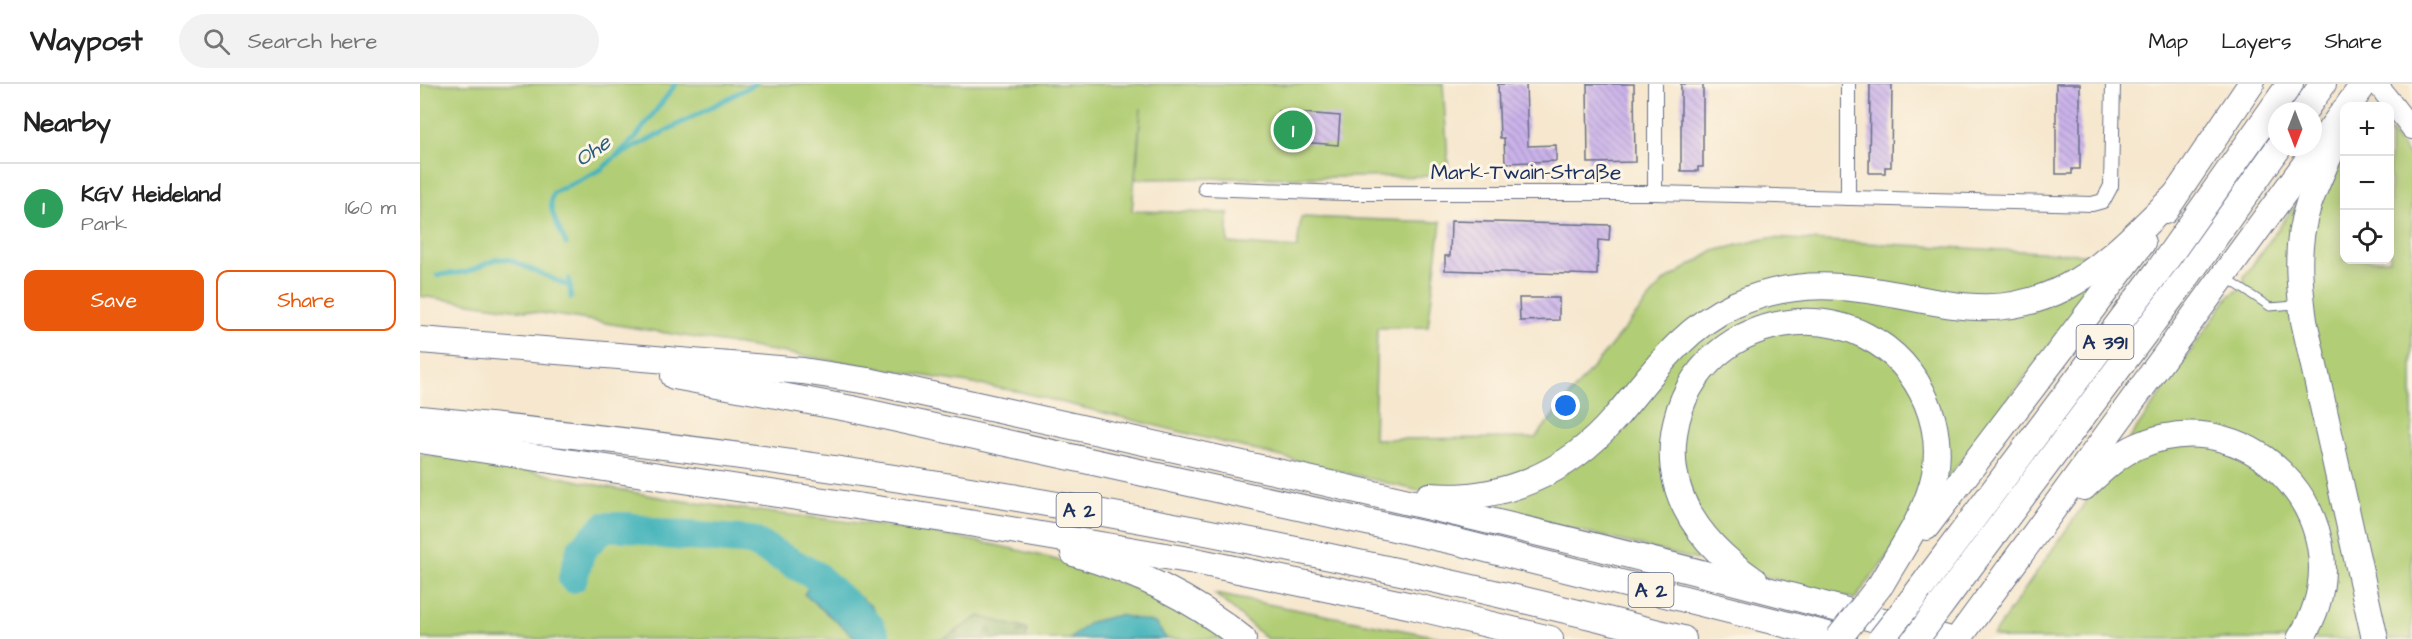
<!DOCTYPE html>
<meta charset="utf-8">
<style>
body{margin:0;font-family:"Architects Daughter",sans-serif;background:#f2f2f2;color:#222}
.controls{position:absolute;right:18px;top:18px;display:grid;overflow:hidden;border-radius:12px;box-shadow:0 3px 15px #0003}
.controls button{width:54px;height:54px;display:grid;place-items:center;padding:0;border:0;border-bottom:2px solid #e0e0e0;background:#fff;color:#222;font:30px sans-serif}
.compass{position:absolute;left:1848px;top:18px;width:54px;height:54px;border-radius:50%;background:#fff;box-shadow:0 3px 15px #0003;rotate:180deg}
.you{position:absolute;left:1146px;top:322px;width:21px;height:21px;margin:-15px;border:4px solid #fff;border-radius:50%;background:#1a73e8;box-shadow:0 0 0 9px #1a73e833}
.badge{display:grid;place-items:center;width:39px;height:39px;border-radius:50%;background:#ea580c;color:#fff;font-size:20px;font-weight:700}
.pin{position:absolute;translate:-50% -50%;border:3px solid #fff;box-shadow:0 2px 6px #0006}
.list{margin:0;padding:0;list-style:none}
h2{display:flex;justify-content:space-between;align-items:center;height:78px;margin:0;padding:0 24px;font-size:26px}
h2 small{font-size:20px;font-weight:400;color:#767676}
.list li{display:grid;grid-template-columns:39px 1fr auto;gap:18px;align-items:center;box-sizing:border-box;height:90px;padding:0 24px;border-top:2px solid #e0e0e0}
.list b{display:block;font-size:22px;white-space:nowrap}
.list p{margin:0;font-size:20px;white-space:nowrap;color:#767676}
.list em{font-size:20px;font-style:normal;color:#767676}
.actions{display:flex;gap:12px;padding:18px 24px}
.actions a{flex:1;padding:14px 0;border:2px solid #ea580c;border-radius:12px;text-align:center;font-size:21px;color:#ea580c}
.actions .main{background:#ea580c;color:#fff}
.icon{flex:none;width:33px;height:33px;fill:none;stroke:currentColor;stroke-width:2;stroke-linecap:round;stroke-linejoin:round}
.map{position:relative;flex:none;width:1992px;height:555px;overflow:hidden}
header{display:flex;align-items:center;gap:36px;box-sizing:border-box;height:84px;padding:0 30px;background:#fff;border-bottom:2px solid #e0e0e0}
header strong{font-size:28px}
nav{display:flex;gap:33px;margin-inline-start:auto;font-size:21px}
.search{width:420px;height:54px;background:#f2f2f2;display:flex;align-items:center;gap:15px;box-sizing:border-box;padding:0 21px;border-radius:33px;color:#767676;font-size:22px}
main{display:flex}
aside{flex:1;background:#fff}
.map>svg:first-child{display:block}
</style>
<header>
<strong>Waypost</strong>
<div class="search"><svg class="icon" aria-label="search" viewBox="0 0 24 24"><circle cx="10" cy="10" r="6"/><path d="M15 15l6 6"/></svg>Search here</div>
<nav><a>Map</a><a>Layers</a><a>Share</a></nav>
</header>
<main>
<aside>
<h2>Nearby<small></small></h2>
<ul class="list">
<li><span class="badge" style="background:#2e9e5b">1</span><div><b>KGV Heideland</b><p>Park</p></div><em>160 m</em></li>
</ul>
<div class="actions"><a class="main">Save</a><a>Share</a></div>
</aside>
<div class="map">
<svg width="1992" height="555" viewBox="0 0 1992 555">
<defs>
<pattern id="forest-firs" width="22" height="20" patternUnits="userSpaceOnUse" patternTransform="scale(1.5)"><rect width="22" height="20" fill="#8cb066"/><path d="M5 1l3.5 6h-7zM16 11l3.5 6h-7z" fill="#729057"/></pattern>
<pattern id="building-back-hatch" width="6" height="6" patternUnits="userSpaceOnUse" patternTransform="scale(1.5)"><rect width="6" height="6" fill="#cbb3ea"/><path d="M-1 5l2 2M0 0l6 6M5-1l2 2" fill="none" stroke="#a492c1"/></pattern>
</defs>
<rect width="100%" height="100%" fill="#fcf5e5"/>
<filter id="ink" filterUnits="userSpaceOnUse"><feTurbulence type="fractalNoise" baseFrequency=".0167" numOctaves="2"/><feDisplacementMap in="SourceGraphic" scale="12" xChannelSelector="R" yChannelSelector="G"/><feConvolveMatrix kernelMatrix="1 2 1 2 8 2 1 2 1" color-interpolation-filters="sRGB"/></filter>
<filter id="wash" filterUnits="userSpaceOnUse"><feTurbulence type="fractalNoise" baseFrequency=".008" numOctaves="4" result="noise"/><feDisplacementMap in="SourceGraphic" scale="24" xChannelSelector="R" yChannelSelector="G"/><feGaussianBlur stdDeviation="1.35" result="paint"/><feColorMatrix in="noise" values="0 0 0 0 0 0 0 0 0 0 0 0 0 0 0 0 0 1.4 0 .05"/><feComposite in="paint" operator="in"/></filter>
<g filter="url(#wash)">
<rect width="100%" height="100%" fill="#f6e7ce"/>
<!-- green -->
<g fill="#b1cd74" stroke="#667e69" stroke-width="1.5">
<path d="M0,0H1023L1029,92L716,95L721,24L712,127L808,129V159L877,164L881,133L1021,138L1008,243L957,244L954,355L1115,354L1243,198L1294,167L1348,154L1698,172L1435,515L596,307L149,233L0,212Z"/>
<path d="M1970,47L1992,76V555H1586L1573,551L1809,212L1825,202L1824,193L1895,93L1924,59V176H1970Z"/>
<path d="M0,371C85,377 166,401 250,415C388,437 532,441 666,485C716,502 762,528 808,555H606L607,545L559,533L523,555H0Z"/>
<path d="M795,510L1029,555H847Z"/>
</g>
<!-- forest -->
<path fill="url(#forest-firs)" stroke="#547062" stroke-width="1.5" d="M559,532L607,545L606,555H523Z"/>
<!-- water -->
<g fill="#43b3ba" stroke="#2f718c" stroke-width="1.5">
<path d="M403,483L452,523L469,555H437L384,510Z"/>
<path d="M699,531L735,539L747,555H650L670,538Z"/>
</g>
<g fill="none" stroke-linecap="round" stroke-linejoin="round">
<!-- stream -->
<g stroke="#43b3ba" stroke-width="5">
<path d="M198,72L335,0"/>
<path d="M146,160C140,146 126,124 133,109L182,85L215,54L256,0"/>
<path d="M17,191L47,188L77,175H88L151,203"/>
<path d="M149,195L151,214"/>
</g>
<!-- river -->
<path stroke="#43b3ba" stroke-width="30" d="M153,494L161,466L184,443H208L243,450L332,457L396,492L450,543L456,555"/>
</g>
<g id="blocks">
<!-- building -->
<g fill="url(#building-back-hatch)">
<path d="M1078,0H1106L1108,62L1136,61V77L1085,79L1084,54H1080Z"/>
<path d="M1167,0H1214L1215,78L1168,79Z"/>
<path d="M1261,0H1283V83H1278V87H1261Z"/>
<path d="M1450,0H1472L1471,83H1465V89H1449Z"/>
<path d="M1636,0H1660V85H1652V90H1636Z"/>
<path d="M859,27L920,32L918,61L856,56Z"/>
<path d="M1031,137L1190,141L1189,157L1178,156L1177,191L1025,186V172H1030Z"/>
<path d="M1099,214H1139V236L1100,237Z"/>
</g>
</g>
</g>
<g filter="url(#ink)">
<use href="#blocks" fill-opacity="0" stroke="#686f85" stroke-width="1.5"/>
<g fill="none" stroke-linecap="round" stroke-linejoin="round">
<!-- service casing -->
<g stroke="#686f85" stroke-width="9">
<path id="service" d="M1806,194L1850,223L1876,221"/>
</g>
<!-- minor casing -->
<g stroke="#686f85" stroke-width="16">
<g id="minor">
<path d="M1428,0V114"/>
<path d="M785,104L923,109H1235L1672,120L1683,117L1691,102L1693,0"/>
<path d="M1235,109V0"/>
</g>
</g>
<!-- secondary casing -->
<g stroke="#686f85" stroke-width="22">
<path id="secondary" d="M1957,0L1992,45"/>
</g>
<!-- motorway casing -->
<g stroke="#686f85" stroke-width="28">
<g id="motorway">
<path d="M1928,22L1944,0"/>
<path d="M1884,27L1903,0"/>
<path d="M1917,54C1907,77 1896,99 1888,122C1875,160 1879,199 1884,237L1955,555"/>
<path d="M1745,127L1831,0"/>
<path d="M0,256L383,287L448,297C809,377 1171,454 1527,555"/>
<path d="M254,292L432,325L1038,458L1424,555"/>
<path d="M0,335C425,376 849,449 1263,555"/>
<path d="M0,356L543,438L775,477L992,522L1130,555"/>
<path d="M1664,403C1681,387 1697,371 1718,362C1837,310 1951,448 1880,555"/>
<path d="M1009,412C1080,418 1147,390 1194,335C1230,293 1261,245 1314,221C1348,206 1383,200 1420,203C1503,208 1563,246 1646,203C1688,181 1720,145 1754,113"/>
<path d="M1506,443L1722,159"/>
<path d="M654,469C717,488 771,513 823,555"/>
<path d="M1335,497C1288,465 1249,421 1253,360C1263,222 1453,191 1507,319C1516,341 1519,367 1515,390C1507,430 1481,465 1461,500"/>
<path d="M1495,512L1741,183L1870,0"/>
<path d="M1521,521L1766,194L1859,63"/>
<path d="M1538,555L1924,27"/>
</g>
</g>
<!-- service -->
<use href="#service" stroke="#fff" stroke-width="7"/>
<!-- minor -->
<use href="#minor" stroke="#fff" stroke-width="14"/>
<!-- secondary -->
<use href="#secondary" stroke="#fff" stroke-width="20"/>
<!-- motorway -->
<use href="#motorway" stroke="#fff" stroke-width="26"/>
<!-- motorway-bridge casing -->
<g stroke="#686f85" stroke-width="28" stroke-linecap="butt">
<g id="motorway-bridge">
<path d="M1418,555L1461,500"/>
<path d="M1461,555L1495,512"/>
<path d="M1496,555L1521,521"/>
</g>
</g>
<!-- motorway-bridge -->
<use href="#motorway-bridge" stroke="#fff" stroke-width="26"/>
</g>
</g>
<g text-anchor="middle" stroke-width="6" stroke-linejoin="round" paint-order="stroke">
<!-- shield labels -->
<g fill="#fcf5e5" stroke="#5e6a86" stroke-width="1.5">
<rect x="1656.5" y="241" width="57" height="34" rx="4.5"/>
<rect x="636.5" y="409" width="45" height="34" rx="4.5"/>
<rect x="1208.5" y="489" width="45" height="34" rx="4.5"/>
</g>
<g font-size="20" font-weight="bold" fill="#1b2f5e">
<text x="1685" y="265">A 391</text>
<text x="659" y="433">A 2</text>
<text x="1231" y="513">A 2</text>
</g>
<!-- street labels -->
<g font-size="21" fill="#1b2f5e" stroke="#fcf5e5">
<text x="1106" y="95">Mark-Twain-Straße</text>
</g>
<!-- water labels -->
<g font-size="22" font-style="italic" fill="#295d7e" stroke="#fcf5e5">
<text transform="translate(172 66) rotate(-35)" y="8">Ohe</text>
</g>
</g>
</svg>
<div class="controls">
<button>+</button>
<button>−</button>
<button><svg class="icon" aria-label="locate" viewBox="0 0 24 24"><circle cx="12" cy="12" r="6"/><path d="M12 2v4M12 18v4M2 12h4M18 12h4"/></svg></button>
</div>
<svg class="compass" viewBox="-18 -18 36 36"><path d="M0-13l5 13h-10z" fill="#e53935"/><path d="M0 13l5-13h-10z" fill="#767676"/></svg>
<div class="you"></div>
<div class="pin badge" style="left:873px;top:46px;background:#2e9e5b">1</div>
</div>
</main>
